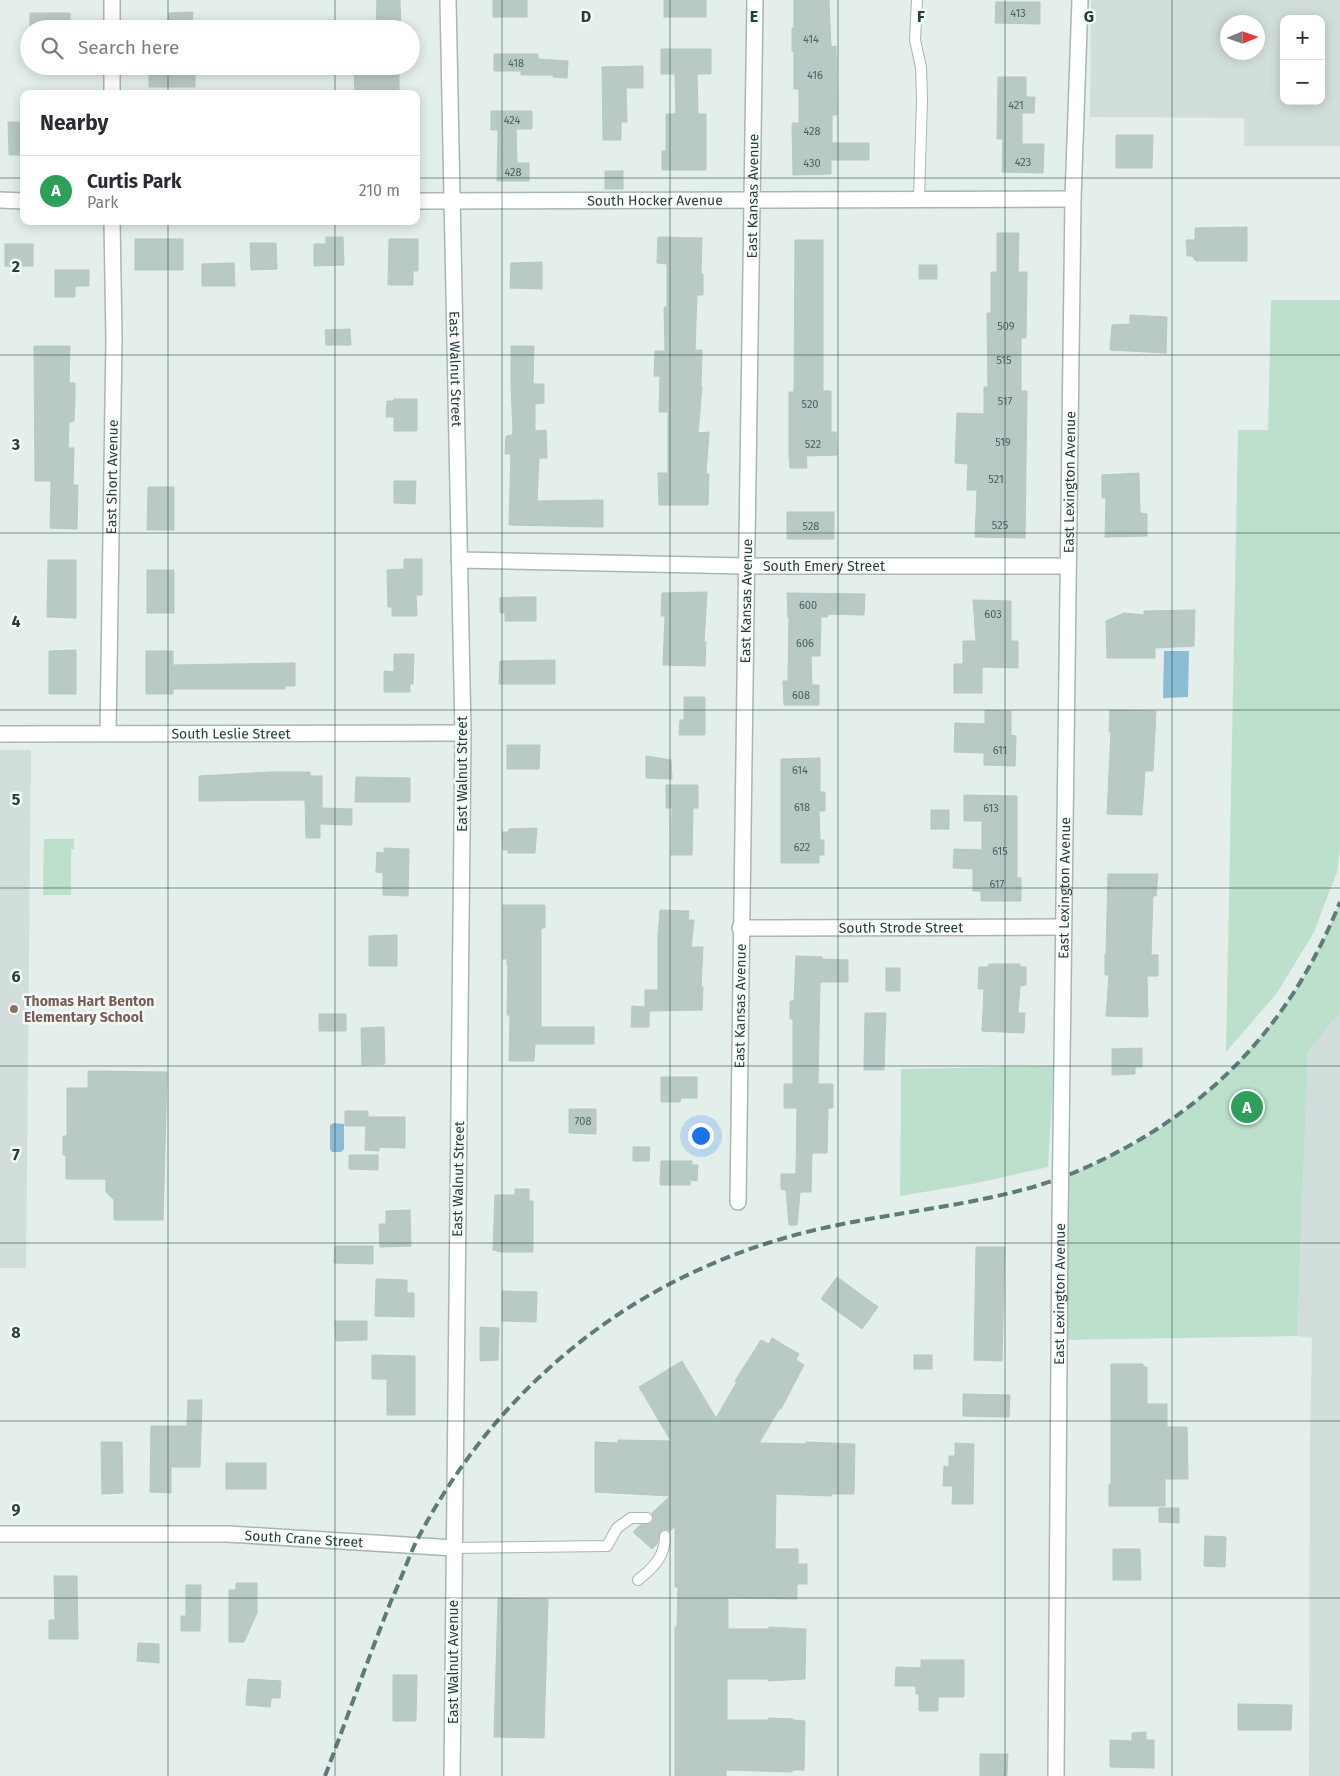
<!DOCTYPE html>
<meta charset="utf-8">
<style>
body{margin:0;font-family:"Fira Sans",sans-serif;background:#f7f7f7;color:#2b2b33}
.controls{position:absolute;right:15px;top:15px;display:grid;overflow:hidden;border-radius:10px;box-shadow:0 2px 12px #0003}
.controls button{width:45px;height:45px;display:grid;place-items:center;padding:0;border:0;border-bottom:1px solid #e1e1e2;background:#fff;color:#2b2b33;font:25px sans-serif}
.compass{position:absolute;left:1220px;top:15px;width:45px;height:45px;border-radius:50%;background:#fff;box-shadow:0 2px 12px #0003;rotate:88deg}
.you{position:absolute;left:700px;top:1135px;width:18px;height:18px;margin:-12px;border:4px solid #fff;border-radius:50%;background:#1a73e8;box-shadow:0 0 0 8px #1a73e833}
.badge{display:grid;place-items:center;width:32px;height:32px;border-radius:50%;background:#865d44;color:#fff;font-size:16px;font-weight:700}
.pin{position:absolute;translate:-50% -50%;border:2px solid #fff;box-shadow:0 1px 5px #0006}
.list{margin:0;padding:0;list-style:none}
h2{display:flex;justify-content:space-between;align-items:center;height:65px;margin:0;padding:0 20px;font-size:21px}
h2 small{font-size:16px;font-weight:400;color:#7c7c81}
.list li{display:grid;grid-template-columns:32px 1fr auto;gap:15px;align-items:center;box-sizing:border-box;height:70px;padding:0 20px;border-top:1px solid #e1e1e2}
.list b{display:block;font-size:19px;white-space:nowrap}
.list p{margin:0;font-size:16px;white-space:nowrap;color:#7c7c81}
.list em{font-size:16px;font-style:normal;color:#7c7c81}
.icon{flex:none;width:28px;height:28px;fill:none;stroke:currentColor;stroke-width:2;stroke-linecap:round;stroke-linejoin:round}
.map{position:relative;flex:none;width:1340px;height:1776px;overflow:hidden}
.search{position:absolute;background:#fff;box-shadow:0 2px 12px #0003;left:20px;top:20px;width:400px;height:55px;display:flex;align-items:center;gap:12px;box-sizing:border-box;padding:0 18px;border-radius:28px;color:#7c7c81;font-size:19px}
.panel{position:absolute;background:#fff;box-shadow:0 2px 12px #0003;left:20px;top:90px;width:400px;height:135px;border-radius:10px}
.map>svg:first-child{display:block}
</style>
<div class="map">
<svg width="1340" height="1776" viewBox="0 0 1340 1776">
<rect width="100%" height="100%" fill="#e4eeeb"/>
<!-- built -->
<g fill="#d2dedb" fill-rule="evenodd">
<path d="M1091,0H1340V146H1244V118L1090,117ZM1284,19H1321V101H1284ZM1228,22H1258V52H1228Z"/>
<path d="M0,750H31L26,1268H0Z"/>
<path d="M1340,1012V1776H1309L1310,1440L1312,1338L1297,1336L1308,1052Z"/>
</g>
<!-- green -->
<g fill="#bce0cc">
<path d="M1271,300H1340V849L1337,872L1314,932L1277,993L1226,1052L1238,430H1268Z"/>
<path d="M44,839H74V849H71V895H43Z"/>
<path d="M1340,902V1012L1308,1052L1297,1336L1059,1340L1060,1179C1097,1163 1135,1146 1168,1123C1194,1105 1217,1084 1239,1061C1285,1012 1315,965 1340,902Z"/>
<path d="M1054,1066L1048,1167L972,1184L900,1196L901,1069Z"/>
</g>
<!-- water -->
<g fill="#8bbcd4">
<path d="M1164,651H1189L1188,697L1163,698Z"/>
<path d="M334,1123L344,1124V1149L341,1152H332L330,1149V1125Z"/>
</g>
<!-- building -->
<g fill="#b9c9c5" stroke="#b6c8c4">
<path d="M377,0H400L401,29H376Z"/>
<rect x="493" y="0" width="34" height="17"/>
<rect x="664" y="0" width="42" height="17"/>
<path d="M794,0H829L831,47L836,46L837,115H832V143H869V160H831V174L793,175L792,123H799V89H794V51H792V28H794Z"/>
<path d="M996,2H1040V24L995,23Z"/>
<path d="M193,12L192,29H167L169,13Z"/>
<rect x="30" y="13" width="40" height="16"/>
<path d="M661,49H711V74H697L698,114H706V170H662V151H666V114H676L675,74H661Z"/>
<path d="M494,54H538V59L568,61L567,78L553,77V75H521V71H494Z"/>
<rect x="149" y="66" width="46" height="21"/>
<path d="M643,66V88H626L627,122H621V140H603L602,67Z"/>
<path d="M370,69H399V92H355L354,72H370Z"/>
<path d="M998,77H1026V97H1035L1034,113H1022V144H1044L1043,173L1002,172L1003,139H997Z"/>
<path d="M491,111H532V129H516L517,163H529V181H497L498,130H491Z"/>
<path d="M8,122H24V155H9Z"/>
<path d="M1116,135H1153L1152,168H1116Z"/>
<rect x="605" y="171" width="18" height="18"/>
<path d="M1247,227V261H1196L1192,256H1187L1186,240H1195V228Z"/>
<path d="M997,233H1019L1018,272H1027L1026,338H1021V391H1027L1025,538L975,537L977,490H967L968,464L955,463L957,413L984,414V387H988L987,313H991V272H997Z"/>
<path d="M326,237H343L344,265L314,266V244H326Z"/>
<path d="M658,237L702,238L701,274H703V295H697L695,350H702L701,387H702L698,433L709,432L706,474H709L708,505H659L658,473H668V412H659L660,376H654L655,351H665L664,307H667V264L657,263Z"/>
<rect x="135" y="239" width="48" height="31"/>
<path d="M389,239H418V271H413V285H388Z"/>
<path d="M795,240H823V391H831V432H836L837,455L806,456L807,468H790L789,456V392H794Z"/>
<path d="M250,243H276L277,269L251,270Z"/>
<rect x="5" y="244" width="28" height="22"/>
<path d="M542,262V289L510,288L511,263Z"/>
<path d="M234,263L235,286H202V264Z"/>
<rect x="919" y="265" width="18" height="14"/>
<path d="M55,270H89V286H75V297H55Z"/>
<path d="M1130,315L1167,317L1166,353L1110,350L1112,325L1130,324Z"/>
<path d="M350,329L351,345H326L325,330Z"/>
<path d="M34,346H70L69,383H75V399L74,421L69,422L68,448H74L73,485H78L77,529L50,528L51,481H35Z"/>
<path d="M511,346H534L533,384H544V403L535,404V431L546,430L547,458H539L537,501L603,500V527L509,525L511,454H505L506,436L512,435L513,432L511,385Z"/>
<path d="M394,399H417V431H394V417H386L387,401H394Z"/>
<path d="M1139,473L1140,513L1147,514V536L1105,537L1106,498H1102V475Z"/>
<path d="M394,481H416L415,504L394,503Z"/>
<path d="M148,487H174V530H147Z"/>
<rect x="787" y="512" width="47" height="27"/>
<path d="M404,559H422V595H416L417,616H392V607H388L387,570L404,569Z"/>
<path d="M48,560H76V618L47,617Z"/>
<rect x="147" y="570" width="27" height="43"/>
<path d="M707,592L704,642H706L705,666L663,665L665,616H661L662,593Z"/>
<path d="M787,593L865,594L864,615L828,614V617H821L820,656H811L812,685H819V705H784L783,681H788L789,617H788Z"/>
<path d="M516,597H536V621H505V613H500V598Z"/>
<path d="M973,600L1011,601V641H1018V668L982,667V693H954V664H963V641H976Z"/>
<path d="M1195,610L1194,646L1155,648V658H1107L1106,621L1124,613L1144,615V611Z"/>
<path d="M76,650V694H49V651Z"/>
<path d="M146,651H173V665L295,663V686H285V689H173V694H146Z"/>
<path d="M394,654H414L413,684H410V692H384V671L394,672Z"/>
<path d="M555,660V684H499L500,661Z"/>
<path d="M684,697H705V735H679L680,720H684Z"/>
<path d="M985,710L1011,711V735L1016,736L1015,766L984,765V753L954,752L955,723L985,724Z"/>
<path d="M1110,710L1156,711L1153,771H1145L1142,815L1107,814L1111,732H1109Z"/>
<path d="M507,745H540L539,769H507Z"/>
<path d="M646,756L671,760L672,779L646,778Z"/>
<path d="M820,758V792H825V811H819L820,840H824V855H819V863H781V759Z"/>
<path d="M270,772H310V776H322V808L352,809V825L320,824V838H306L305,800L199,801V776Z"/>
<path d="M356,777L410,778V802H355Z"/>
<path d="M666,785H698V808H693L692,855H671L672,808H666Z"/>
<path d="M964,795L1017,796V878H1021V901H981V891H973V869L953,868L954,849L982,850V821H964Z"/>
<rect x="931" y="810" width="18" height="19"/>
<path d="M537,828L535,853H508V850H503L502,832H508L509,829Z"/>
<path d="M384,848L409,849L408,896L383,895V873L376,872L377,852L384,853Z"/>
<path d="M1108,874H1158L1156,896H1153L1151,955H1158V976H1147L1148,1017L1106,1016L1109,975H1105V954H1106Z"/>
<path d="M503,905H545V928H541V1027H594V1044H535L534,1061H509L510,1015H507L508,966H507V959H503Z"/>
<path d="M660,910L689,911L688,920H694L691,947H703L701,987H703L702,1010L649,1011V1027H631L632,1006L645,1007V990H658V936Z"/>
<path d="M397,935V966H369V936Z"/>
<path d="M796,956L822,957V959L848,960V982H820L818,1084H833V1108H828L827,1153H812L811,1192H800L797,1225H789L786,1190L781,1189V1174H796L797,1108H784V1084H793V1019H790V1001H794Z"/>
<path d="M989,964H1020V967H1026V985L1020,986L1018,1013H1025L1024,1033L982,1031L984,989H978L979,967H988Z"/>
<rect x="886" y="968" width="14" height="23"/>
<path d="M865,1013H886L884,1070H864Z"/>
<rect x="319" y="1014" width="27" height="17"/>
<path d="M384,1027L385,1064L362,1065L361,1028Z"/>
<path d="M1142,1048V1067H1135V1074L1112,1075V1049Z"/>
<path d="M88,1071L167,1072L163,1220H114V1200L106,1192V1179H66V1155H63V1136H67V1088H88Z"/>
<path d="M661,1077H697V1098H681L680,1102H661Z"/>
<path d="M569,1109H596V1134L569,1133Z"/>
<path d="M345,1111H368V1117H405V1148L379,1147V1151L365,1150L366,1126H345Z"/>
<path d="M633,1147H650L649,1161H633Z"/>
<path d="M349,1155H378V1170L349,1169Z"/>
<path d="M661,1161H692V1165H698L697,1181L690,1180V1185H660Z"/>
<path d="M515,1189H529V1201H533V1252H501L493,1250L495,1195H515Z"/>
<path d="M410,1210L411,1246L380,1247L379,1224H386V1211Z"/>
<path d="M335,1246H373V1264L334,1263Z"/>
<path d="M976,1247H1005L1002,1361L974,1360Z"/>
<path d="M837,1277L878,1307L862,1329L821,1299Z"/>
<path d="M376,1279L407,1280V1293H414V1317L375,1316Z"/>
<path d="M502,1291L537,1292L536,1322L502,1321Z"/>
<path d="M335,1321H367V1340L336,1341Z"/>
<path d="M480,1327L499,1328L498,1360L480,1361Z"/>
<path d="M772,1338L799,1354L796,1360L804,1365L781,1409L780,1408L759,1443L806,1444V1442L855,1444L854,1494H831V1496L776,1494L775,1549H798V1564H807V1584H797V1599L728,1598V1629H769V1627L806,1629L805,1679L768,1681V1679H727V1720H768L769,1718L793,1719V1720L805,1721L804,1770H793L792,1772L726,1770V1776H675V1627L677,1628L678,1587H675V1526L670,1531L665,1529L660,1532L657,1544L652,1549L633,1532L640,1525L651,1524L654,1518L652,1513L670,1496L595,1492V1442L618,1443V1440L671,1441L639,1387L682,1361L716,1418L737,1382L735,1381L761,1340L769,1344Z"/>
<path d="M372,1355L415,1356V1415H387V1379H372Z"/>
<rect x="914" y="1355" width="18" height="14"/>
<path d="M1111,1364H1143V1367H1147V1404H1167V1427H1187L1188,1479H1165V1506H1109V1484H1111Z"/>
<path d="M963,1394L1010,1395L1009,1417L963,1416Z"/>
<path d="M188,1400H202L200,1467H171V1493L150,1492L151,1426H187Z"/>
<path d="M101,1442H122L123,1493L102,1494Z"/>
<path d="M955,1443L974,1444L973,1504H952L953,1486H943L944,1466L949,1467V1456H955Z"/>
<rect x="226" y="1463" width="40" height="26"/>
<path d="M1159,1508H1179V1523L1159,1522Z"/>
<path d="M1205,1536L1226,1537L1225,1567L1204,1566Z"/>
<path d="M1113,1549H1140L1141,1580H1113Z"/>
<path d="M54,1576H77L78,1639H49V1620H55Z"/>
<path d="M236,1583H257V1613L244,1642H229V1590H236Z"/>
<path d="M186,1585H201L200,1631H181V1616H186Z"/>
<path d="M498,1598L548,1599L544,1738L494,1737Z"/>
<path d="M138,1643L159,1644V1663L137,1661Z"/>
<path d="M921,1660H964V1697H938V1711H919V1694H916V1686H895L896,1667L918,1668L921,1667Z"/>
<path d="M393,1675H417L416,1721H393Z"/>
<path d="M248,1679L281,1681L280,1698H271L270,1707L246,1705Z"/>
<path d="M1238,1704L1292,1705L1291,1730H1238Z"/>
<path d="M1146,1732V1740H1154V1768L1110,1767V1740L1132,1741V1733Z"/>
<path d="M980,1754H1008L1007,1776H980Z"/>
</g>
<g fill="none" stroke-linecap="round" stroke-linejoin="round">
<!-- service casing -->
<g stroke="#a6b7b4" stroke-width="12">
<g id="service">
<path d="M917,0L915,40L921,67L922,99L919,199"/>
<path d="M454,1548L607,1546L617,1528L631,1518H647"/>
<path d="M638,1580C653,1568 665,1557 665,1536"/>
</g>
</g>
<!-- minor casing -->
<g stroke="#a6b7b4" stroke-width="18">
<g id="minor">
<path d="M112,0V29"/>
<path id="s1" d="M448,0L463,733L452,1776"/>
<path d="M112,66V94"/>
<path d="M0,200L24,201"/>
<path id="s2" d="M416,201L1073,199"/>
<path id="s3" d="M459,560L746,566H1067"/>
<path id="s4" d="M108,733L114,339L112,221"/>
<path id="s5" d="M0,734L463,733"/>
<path id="s6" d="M740,928L1063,927"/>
<path id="s7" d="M1061,1140L1073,199L1080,0"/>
<path id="s8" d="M738,1202C741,801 751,401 755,0"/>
<path id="s9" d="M0,1534H228L454,1548"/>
<path id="s10" d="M1056,1776L1060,1220"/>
</g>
</g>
<!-- service -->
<use href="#service" stroke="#fff" stroke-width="10"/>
<!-- minor -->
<use href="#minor" stroke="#fff" stroke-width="15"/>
<!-- rail -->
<path stroke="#5d7c79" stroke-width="4" stroke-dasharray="10 5" stroke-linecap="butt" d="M325,1776C347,1718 368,1659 391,1601C400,1582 407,1561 416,1542C449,1478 493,1419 546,1371C610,1312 686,1269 768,1243C851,1216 938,1212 1022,1190C1061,1180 1099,1163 1134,1143C1232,1087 1298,1007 1340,902"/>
<!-- minor-bridge casing -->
<g stroke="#a6b7b4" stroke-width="18" stroke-linecap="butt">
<path id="minor-bridge" d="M1060,1220L1061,1140"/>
</g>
<!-- minor-bridge -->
<use href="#minor-bridge" stroke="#fff" stroke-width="15"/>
</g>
<!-- grid -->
<path fill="none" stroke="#22413e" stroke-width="1" stroke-opacity="0.55" d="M168,0V29M335,0V29M502,0V1776M670,0V1776M838,0V1776M1005,0V1776M1172,0V1776M168,66V94M335,66V94M0,178H24M416,178H1340M168,221V1776M335,221V1776M0,355H1340M0,533H1340M0,710H1340M0,888H1340M0,1066H1340M0,1243H1340M0,1421H1340M0,1598H1340"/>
<!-- markers -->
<circle fill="#8d6e63" stroke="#f5faf8" stroke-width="2" cx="14" cy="1009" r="5"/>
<g text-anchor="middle" stroke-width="5" stroke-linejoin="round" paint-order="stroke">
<!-- number labels -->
<g font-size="11" fill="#486360">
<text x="1018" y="17">413</text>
<text x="811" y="43">414</text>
<text x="516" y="67">418</text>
<text x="815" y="79">416</text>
<text x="1016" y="109">421</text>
<text x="512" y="124">424</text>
<text x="812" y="135">428</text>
<text x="1023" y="166">423</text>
<text x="812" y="167">430</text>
<text x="513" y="176">428</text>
<text x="1006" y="330">509</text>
<text x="1004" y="364">515</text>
<text x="1005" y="405">517</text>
<text x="810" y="408">520</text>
<text x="1003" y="446">519</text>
<text x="813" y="448">522</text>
<text x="996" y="483">521</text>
<text x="1000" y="529">525</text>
<text x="811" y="530">528</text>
<text x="808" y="609">600</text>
<text x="993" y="618">603</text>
<text x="805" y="647">606</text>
<text x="801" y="699">608</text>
<text x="1000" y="754">611</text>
<text x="800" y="774">614</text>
<text x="802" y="811">618</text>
<text x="991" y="812">613</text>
<text x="802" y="851">622</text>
<text x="1000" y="855">615</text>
<text x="997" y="888">617</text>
<text x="583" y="1125">708</text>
</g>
<!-- street labels -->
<g font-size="14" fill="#22413e" stroke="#f5faf8">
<text dy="5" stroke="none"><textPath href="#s8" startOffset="1006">East Kansas Avenue</textPath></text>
<text dy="5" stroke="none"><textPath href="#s2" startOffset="239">South Hocker Avenue</textPath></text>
<text dy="5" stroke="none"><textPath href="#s1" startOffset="369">East Walnut Street</textPath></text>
<text dy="5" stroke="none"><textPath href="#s4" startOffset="256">East Short Avenue</textPath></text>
<text dy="5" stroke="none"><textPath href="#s7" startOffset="658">East Lexington Avenue</textPath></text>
<text dy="5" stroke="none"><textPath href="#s3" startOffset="365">South Emery Street</textPath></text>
<text dy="5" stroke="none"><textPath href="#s8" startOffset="601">East Kansas Avenue</textPath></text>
<text dy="5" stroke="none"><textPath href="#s5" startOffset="231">South Leslie Street</textPath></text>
<text transform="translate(462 774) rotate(-90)" y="5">East Walnut Street</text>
<text dy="5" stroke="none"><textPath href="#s7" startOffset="252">East Lexington Avenue</textPath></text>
<text dy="5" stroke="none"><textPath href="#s6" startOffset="161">South Strode Street</textPath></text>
<text dy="5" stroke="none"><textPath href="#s8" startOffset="196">East Kansas Avenue</textPath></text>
<text transform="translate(458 1179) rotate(-89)" y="5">East Walnut Street</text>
<text dy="5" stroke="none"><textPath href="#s10" startOffset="482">East Lexington Avenue</textPath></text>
<text dy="5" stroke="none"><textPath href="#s9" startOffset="304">South Crane Street</textPath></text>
<text transform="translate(453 1662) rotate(-90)" y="5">East Walnut Avenue</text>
</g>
<!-- education labels -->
<g font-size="14" font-weight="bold" fill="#785e54" stroke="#f5faf8" text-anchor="start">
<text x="24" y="1006">Thomas Hart Benton<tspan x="24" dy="16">Elementary School</tspan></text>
</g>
</g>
<g font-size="16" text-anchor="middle" font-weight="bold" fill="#22413e" stroke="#f5faf8" stroke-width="5" stroke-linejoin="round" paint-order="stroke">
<text x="586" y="22">D</text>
<text x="754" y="22">E</text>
<text x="921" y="22">F</text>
<text x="1089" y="22">G</text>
<text x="16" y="272">2</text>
<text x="16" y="450">3</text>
<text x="16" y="627">4</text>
<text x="16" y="805">5</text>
<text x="16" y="982">6</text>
<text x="16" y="1160">7</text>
<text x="16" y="1338">8</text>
<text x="16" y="1515">9</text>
</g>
</svg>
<div class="controls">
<button>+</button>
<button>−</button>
</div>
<svg class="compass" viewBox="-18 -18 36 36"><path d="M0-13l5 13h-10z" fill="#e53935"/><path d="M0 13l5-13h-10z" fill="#7c7c81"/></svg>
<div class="you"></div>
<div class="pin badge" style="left:1247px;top:1107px;background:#2e9e5b">A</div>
<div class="search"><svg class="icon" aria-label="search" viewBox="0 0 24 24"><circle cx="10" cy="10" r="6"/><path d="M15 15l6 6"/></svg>Search here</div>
<section class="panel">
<h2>Nearby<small></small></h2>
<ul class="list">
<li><span class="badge" style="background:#2e9e5b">A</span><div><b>Curtis Park</b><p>Park</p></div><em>210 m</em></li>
</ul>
</section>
</div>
